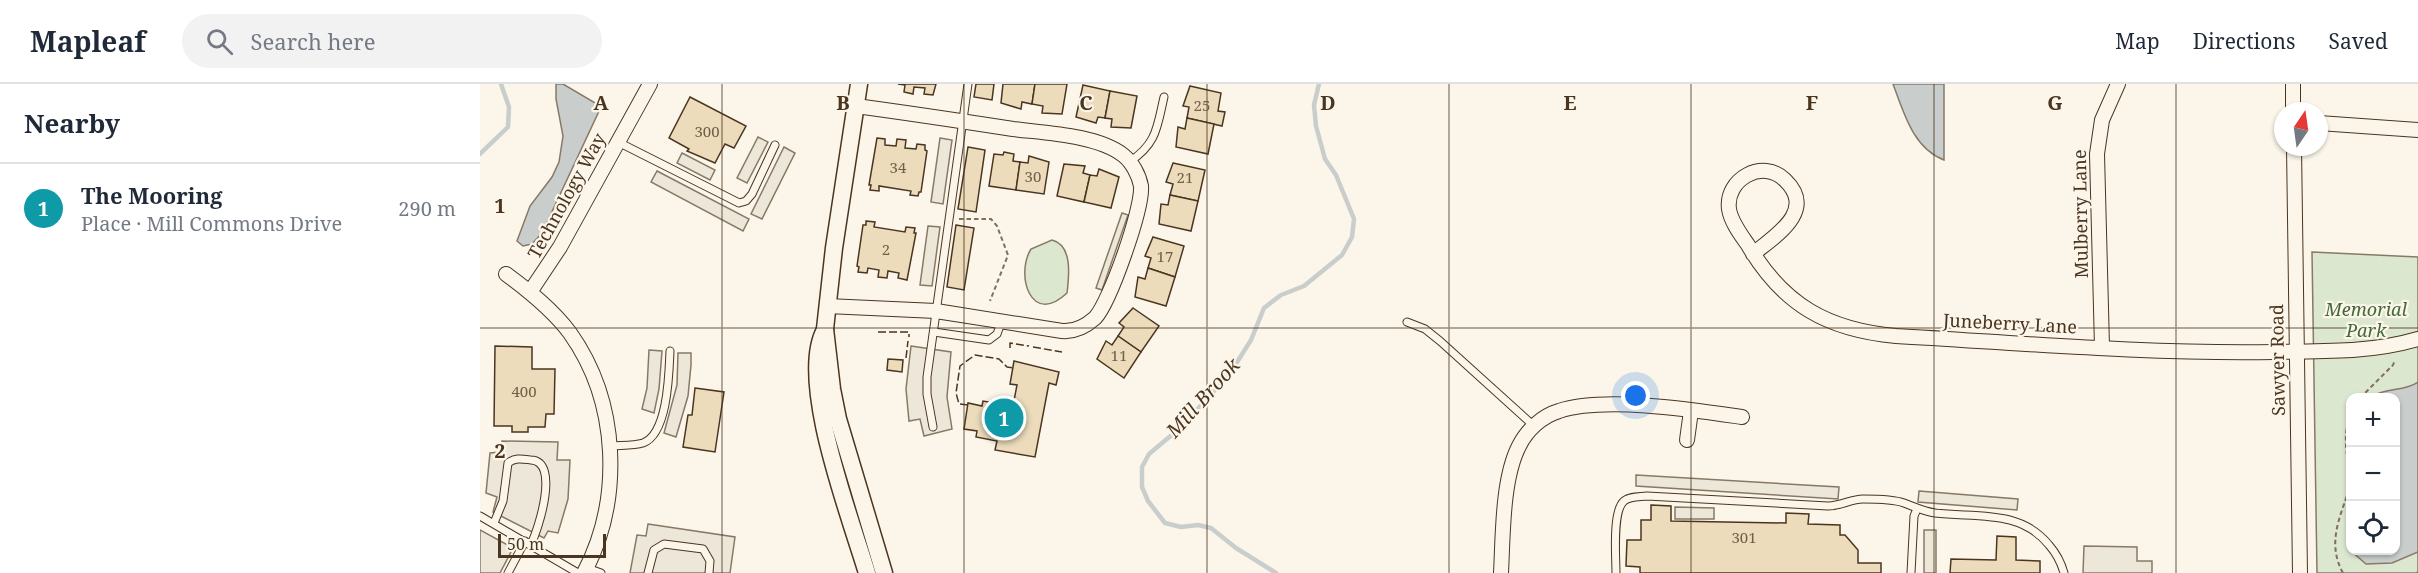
<!DOCTYPE html>
<meta charset="utf-8">
<style>
body{margin:0;font-family:"Noto Serif",serif;background:#f2f2f3;color:#1f2937}
.controls{position:absolute;right:18px;bottom:18px;display:grid;overflow:hidden;border-radius:12px;box-shadow:0 2px 4px #0004}
.controls button{width:54px;height:54px;display:grid;place-items:center;padding:0;border:0;border-bottom:2px solid #e0e1e3;background:#fff;color:#1f2937;font:30px sans-serif}
.compass{position:absolute;left:1794px;top:18px;width:54px;height:54px;border-radius:50%;background:#fff;box-shadow:0 2px 4px #0004;rotate:13deg}
.scale{position:absolute;left:18px;bottom:15px;width:108px;box-sizing:border-box;padding-left:6px;border:3px solid #4a3520;border-top:0;font-size:16px;line-height:21px;white-space:nowrap;color:#4a3520;-webkit-text-stroke:4px #fbf6e9;paint-order:stroke}
.you{position:absolute;left:1156px;top:312px;width:21px;height:21px;margin:-15px;border:4px solid #fff;border-radius:50%;background:#1a73e8;box-shadow:0 0 0 9px #1a73e833}
.badge{display:grid;place-items:center;width:39px;height:39px;border-radius:50%;background:#0f766e;color:#fff;font-size:20px;font-weight:700}
.pin{position:absolute;translate:-50% -50%;border:3px solid #fff;box-shadow:0 2px 6px #0006}
.list{margin:0;padding:0;list-style:none}
h2{display:flex;justify-content:space-between;align-items:center;height:78px;margin:0;padding:0 24px;font-size:26px}
h2 small{font-size:20px;font-weight:400;color:#747a83}
.list li{display:grid;grid-template-columns:39px 1fr auto;gap:18px;align-items:center;box-sizing:border-box;height:90px;padding:0 24px;border-top:2px solid #e0e1e3}
.list b{display:block;font-size:22px;white-space:nowrap}
.list p{margin:0;font-size:20px;white-space:nowrap;color:#747a83}
.list em{font-size:20px;font-style:normal;color:#747a83}
.icon{flex:none;width:33px;height:33px;fill:none;stroke:currentColor;stroke-width:2;stroke-linecap:round;stroke-linejoin:round}
.map{position:relative;flex:none;width:1938px;height:489px;overflow:hidden}
header{display:flex;align-items:center;gap:36px;box-sizing:border-box;height:84px;padding:0 30px;background:#fff;border-bottom:2px solid #e0e1e3}
header strong{font-size:28px}
nav{display:flex;gap:33px;margin-inline-start:auto;font-size:21px}
.search{width:420px;height:54px;background:#f2f2f3;display:flex;align-items:center;gap:15px;box-sizing:border-box;padding:0 21px;border-radius:33px;color:#747a83;font-size:22px}
main{display:flex}
aside{flex:1;background:#fff}
.map>svg:first-child{display:block}
</style>
<header>
<strong>Mapleaf</strong>
<div class="search"><svg class="icon" aria-label="search" viewBox="0 0 24 24"><circle cx="10" cy="10" r="6"/><path d="M15 15l6 6"/></svg>Search here</div>
<nav><a>Map</a><a>Directions</a><a>Saved</a></nav>
</header>
<main>
<aside>
<h2>Nearby<small></small></h2>
<ul class="list">
<li><span class="badge" style="background:#0f9aa8">1</span><div><b>The Mooring</b><p>Place · Mill Commons Drive</p></div><em>290 m</em></li>
</ul>
</aside>
<div class="map">
<svg width="1938" height="489" viewBox="0 0 1938 489">
<rect width="100%" height="100%" fill="#fbf6e9"/>
<!-- green -->
<g fill="#dce7d0" stroke="#887966" stroke-width="1.5" fill-rule="evenodd">
<path d="M572,156C593,161 589,193 587,209C551,243 535,191 551,165Z"/>
<path d="M1832,168L1938,173V489H1837ZM1870,314H1916V466H1870Z"/>
</g>
<!-- parking -->
<g fill="#ede7d9" stroke="#887966" stroke-width="1.5">
<path d="M278,53L288,58L267,99L257,94Z"/>
<path d="M460,54L472,56L463,120L451,118Z"/>
<path d="M304,63L315,69L282,135L271,130Z"/>
<path d="M202,69L235,86L230,96L197,79Z"/>
<path d="M177,87L269,135L263,147L171,98Z"/>
<path d="M642,129L648,131L622,206L616,204Z"/>
<path d="M448,142L460,143L452,202L440,201Z"/>
<path d="M431,262L471,268L467,313L472,345L444,352L440,335L429,337L426,305Z"/>
<path d="M169,266L182,267L179,305L174,329L162,325L167,304Z"/>
<path d="M198,269H211V281L208,312L196,353L184,349L197,301Z"/>
<path d="M22,357L78,358L77,376H90L88,415L78,449L68,447L64,454L13,428L17,413L6,409L10,369L21,368Z"/>
<path d="M1156,391L1359,403L1358,415L1156,402Z"/>
<path d="M1439,407L1538,415L1537,426L1438,418Z"/>
<path d="M1195,423L1234,424V435H1195Z"/>
<path d="M168,440L255,453L250,489H150L157,451L166,452Z"/>
<path d="M0,446L33,464L20,489H0Z"/>
<rect x="1444" y="446" width="12" height="43"/>
<path d="M1604,462L1657,463V477H1672V489H1603Z"/>
</g>
<!-- water -->
<g fill="#c9cecd" stroke="#887966" stroke-width="1.5">
<path d="M76,0H83L117,20L120,25L62,149L52,160L43,162L37,157L50,122L72,93L79,78L83,52L76,15Z"/>
<path d="M1413,0H1464V76C1433,64 1424,29 1413,0Z"/>
<path d="M1938,298V468L1912,479L1886,480L1871,467L1916,466V314L1891,313C1905,303 1924,308 1938,298Z"/>
</g>
<g fill="none" stroke-linecap="round" stroke-linejoin="round">
<!-- stream -->
<g stroke="#c9cecd" stroke-width="4.5">
<path d="M0,70L28,43L29,23L21,0"/>
<path d="M796,489L756,464L731,444L718,441L701,443L685,439L668,417L662,403V383L669,370L700,344L749,291L771,256L784,224L801,211L824,202L862,171L872,153L874,135L856,91L845,75L836,42L834,21L839,0"/>
</g>
</g>
<!-- building -->
<g fill="#ecdcbc" stroke="#4a3520" stroke-width="1.5">
<path d="M418,0H456L453,11L444,10L445,4L434,3L433,10L424,8L425,1Z"/>
<path d="M496,0H514L512,16L494,13Z"/>
<path d="M523,0H555L552,20L542,18L541,25L521,19Z"/>
<path d="M555,0H587L582,30L562,29L563,22L552,20Z"/>
<path d="M603,1L630,7L625,34L618,33L616,39L596,33Z"/>
<path d="M710,2L741,9L738,27L745,28L742,42L707,34L709,23L703,22Z"/>
<path d="M630,7L657,12L651,44L631,43L632,35L625,34Z"/>
<path d="M210,13L266,42L254,64L245,60L235,79L207,67L209,65L189,54Z"/>
<path d="M707,34L734,40L728,70L696,63L698,43L705,45Z"/>
<path d="M397,54L405,55V61L416,62L417,55L426,56L425,64L436,65L437,60L445,61V66L447,67L441,108H439L438,112L430,111L431,107L399,102V107L390,106L391,101H389Z"/>
<path d="M488,63L505,66L496,128L478,125Z"/>
<path d="M524,68L534,70L533,77L540,78L536,106L509,102L514,70L523,71Z"/>
<path d="M549,72L569,78L564,110L536,106L540,78L548,79Z"/>
<path d="M693,79L725,86L718,117L690,111L693,100L686,98Z"/>
<path d="M584,80L605,82L603,89L610,91L604,118L577,112Z"/>
<path d="M619,85L639,93L631,124L604,118L610,91L617,92Z"/>
<path d="M690,111L718,117L711,147L679,140L681,120L688,121Z"/>
<path d="M386,137L395,138L394,143L425,148L426,143L435,144L434,149H436L427,196L418,194L419,189L408,187L407,194L398,193L399,186L388,184L387,189L378,188L379,183L377,182L383,141H386Z"/>
<path d="M476,141L494,144L484,206L467,203Z"/>
<path d="M673,153L704,162L695,193L668,184L671,174L665,172Z"/>
<path d="M668,184L695,193L686,222L655,213L658,193L665,195Z"/>
<path d="M653,224L679,242L661,268L638,252L644,243L639,239Z"/>
<path d="M638,252L661,268L644,294L617,275L626,257L632,261Z"/>
<path d="M15,262L52,263V285H75L74,330H66L65,343H48V348H32V342H14Z"/>
<path d="M408,275L423,276L422,288L407,286Z"/>
<path d="M534,277L579,288L576,301L569,299L555,373L515,366L517,357L496,353L497,347L484,345L488,319L502,322L503,317L533,322L537,301L530,300Z"/>
<path d="M215,304L244,308L235,368L203,363L208,331H212Z"/>
<path d="M1171,421L1191,422V437L1306,439V429L1329,430L1328,440L1360,441V451H1365L1378,466V479H1401V489H1160V483L1146,482L1147,456H1161V436H1171Z"/>
<path d="M1517,452L1536,453V476L1560,477V489H1470L1471,475L1516,476Z"/>
</g>
<g fill="none" stroke-linecap="round" stroke-linejoin="round">
<!-- service casing -->
<g stroke="#4a3520" stroke-width="9">
<g id="service">
<path d="M138,58L259,119L266,117L272,110L295,61"/>
<path d="M649,78C677,60 677,43 684,13"/>
<path d="M927,238L945,245L960,257L1054,342"/>
<path d="M454,248L509,256L517,250L522,236"/>
<path d="M453,343L447,310V293L488,0"/>
<path d="M130,362C140,361 153,362 163,359C188,350 189,289 190,267"/>
<path d="M0,432L98,489"/>
<path d="M14,439L23,417L28,379C35,373 43,375 51,376C80,377 59,444 51,460"/>
<path d="M107,484L121,489"/>
<path d="M28,489L45,457"/>
<path d="M168,489L174,466L184,460L223,465L230,477L229,489"/>
<path d="M1136,489C1136,474 1132,427 1144,417C1150,412 1159,413 1167,412L1348,422C1361,422 1371,415 1383,415C1396,415 1413,415 1424,419C1435,423 1443,427 1455,429C1496,434 1540,425 1569,461C1576,469 1581,478 1584,489"/>
<path d="M1431,489L1434,432L1437,425"/>
</g>
</g>
<!-- minor casing -->
<g stroke="#4a3520" stroke-width="16">
<g id="minor">
<path d="M1813,0V27"/>
<path d="M1839,39L1938,46"/>
<path d="M1814,63L1820,489"/>
<path d="M1273,170C1295,152 1337,127 1305,96C1283,74 1245,95 1249,125C1251,138 1261,151 1268,161C1303,221 1348,246 1416,252C1541,259 1668,270 1794,268C1842,267 1891,269 1938,255"/>
<path d="M26,190C49,207 73,226 90,249C139,318 143,415 104,489"/>
<path d="M50,208L80,163L170,0"/>
<path d="M347,222L456,227L582,247C594,248 606,242 615,234C630,218 663,124 661,102C659,91 652,78 643,71C617,51 565,49 533,45C481,37 428,29 376,22"/>
<path d="M1622,263L1617,70L1622,36L1638,0"/>
<path d="M1207,356L1211,327"/>
<path d="M1021,489C1023,452 1022,395 1039,362C1047,346 1062,332 1079,327C1124,312 1214,326 1262,333"/>
</g>
</g>
<!-- tertiary casing -->
<g stroke="#4a3520" stroke-width="19">
<g id="tertiary">
<path d="M379,0L354,164L345,245L352,305L358,335L404,489"/>
<path d="M345,246C317,295 371,435 387,489"/>
</g>
</g>
<!-- path -->
<g stroke="#7f6f5c" stroke-width="2" stroke-dasharray="4.5 3" stroke-linecap="butt">
<path d="M479,135H511L517,142L528,171L510,217"/>
<path d="M1880,314L1913,281L1915,276"/>
<path d="M1870,330C1864,349 1865,366 1870,386"/>
<path d="M1863,489C1846,458 1861,432 1870,402"/>
<path d="M1937,489L1938,488"/>
</g>
<!-- service -->
<use href="#service" stroke="#fbf6e9" stroke-width="7"/>
<!-- minor -->
<use href="#minor" stroke="#fbf6e9" stroke-width="14"/>
<!-- tertiary -->
<use href="#tertiary" stroke="#fbf6e9" stroke-width="16"/>
<!-- fence -->
<g stroke="#4a3520" stroke-width="1.5" stroke-dasharray="8 3" stroke-linecap="butt">
<path d="M398,248H429V253"/>
<path d="M553,263L582,268"/>
<path d="M530,264V259L549,262"/>
<path d="M426,274L428,257"/>
<path d="M488,321L479,320L476,309L480,282L495,271L519,275L527,283L533,284"/>
</g>
</g>
<!-- grid -->
<path fill="none" stroke="#4a3520" stroke-width="1.5" stroke-opacity="0.55" d="M242,0V489M484,0V489M727,0V489M969,0V489M1211,0V489M1454,0V489M1696,0V489M0,244H1938"/>
<g text-anchor="middle" stroke-width="4.5" stroke-linejoin="round" paint-order="stroke">
<!-- number labels -->
<g font-size="15" fill="#725f47">
<text x="722" y="27">25</text>
<text x="227" y="53">300</text>
<text x="418" y="89">34</text>
<text x="553" y="98">30</text>
<text x="705" y="99">21</text>
<text x="406" y="171">2</text>
<text x="685" y="178">17</text>
<text x="639" y="277">11</text>
<text x="44" y="313">400</text>
<text x="1264" y="459">301</text>
</g>
<!-- street labels -->
<g font-size="18" fill="#4a3520" stroke="#fbf6e9">
<text transform="translate(87 112) rotate(-61)" y="6">Technology Way</text>
<text transform="translate(1601 130) rotate(-91)" y="6">Mulberry Lane</text>
<text transform="translate(1530 240) rotate(3)" y="6">Juneberry Lane</text>
<text transform="translate(1798 276) rotate(-91)" y="6">Sawyer Road</text>
</g>
<!-- park labels -->
<g font-size="18" font-style="italic" fill="#436837" stroke="#fbf6e9">
<text x="1886" y="232">Memorial<tspan x="1886" dy="21">Park</tspan></text>
</g>
<!-- water labels -->
<g font-size="20" font-style="italic" fill="#4a3520" stroke="#fbf6e9">
<text transform="translate(723 314) rotate(-48)" y="7">Mill Brook</text>
</g>
</g>
<g font-size="20" text-anchor="middle" font-weight="bold" fill="#4a3520" stroke="#fbf6e9" stroke-width="4.5" stroke-linejoin="round" paint-order="stroke">
<text x="121" y="26">A</text>
<text x="363" y="26">B</text>
<text x="606" y="26">C</text>
<text x="848" y="26">D</text>
<text x="1090" y="26">E</text>
<text x="1332" y="26">F</text>
<text x="1575" y="26">G</text>
<text x="20" y="129">1</text>
<text x="20" y="374">2</text>
</g>
</svg>
<div class="controls">
<button>+</button>
<button>−</button>
<button><svg class="icon" aria-label="locate" viewBox="0 0 24 24"><circle cx="12" cy="12" r="6"/><path d="M12 2v4M12 18v4M2 12h4M18 12h4"/></svg></button>
</div>
<svg class="compass" viewBox="-18 -18 36 36"><path d="M0-13l5 13h-10z" fill="#e53935"/><path d="M0 13l5-13h-10z" fill="#747a83"/></svg>
<div class="scale">50 m</div>
<div class="you"></div>
<div class="pin badge" style="left:524px;top:334px;background:#0f9aa8">1</div>
</div>
</main>
